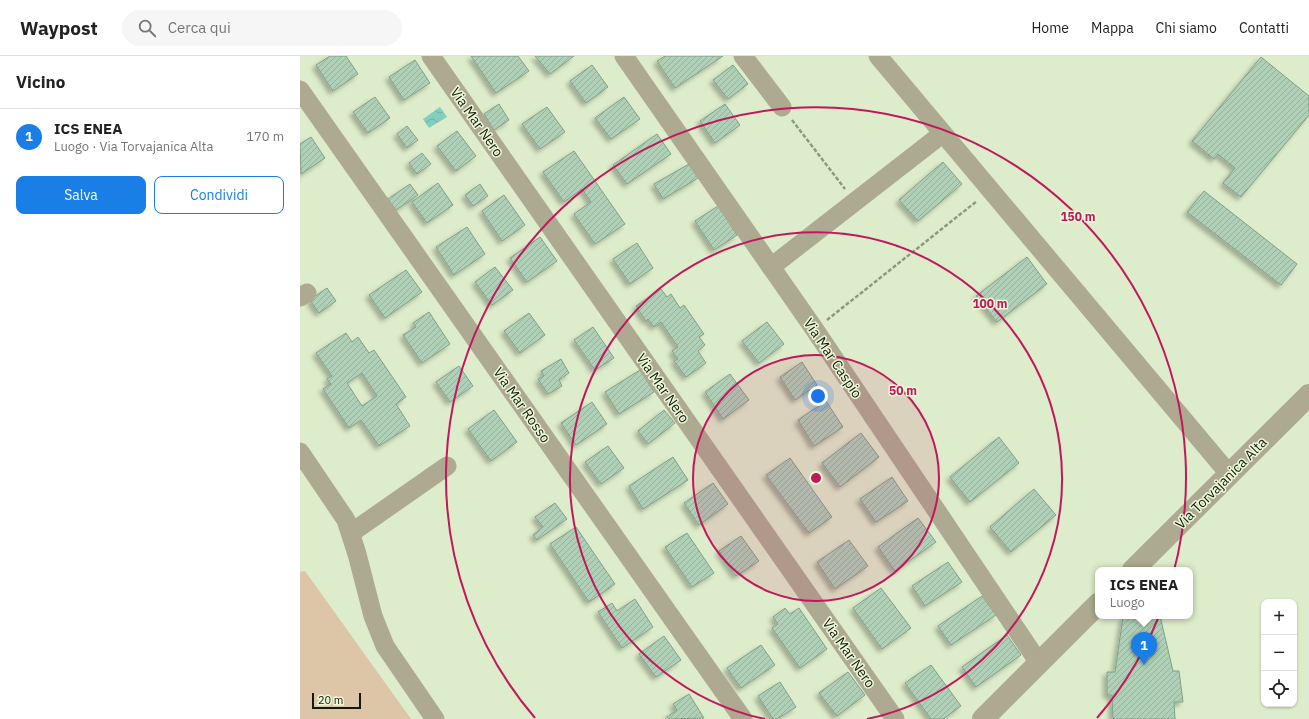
<!DOCTYPE html>
<html lang="it">
<meta charset="utf-8">
<style>
body{margin:0;font-family:"IBM Plex Sans",sans-serif;background:#f6f6f6;color:#222}
.controls{position:absolute;right:12px;bottom:12px;display:grid;overflow:hidden;border-radius:8px;box-shadow:0 1px 3px #0004}
.controls button{width:36px;height:36px;display:grid;place-items:center;padding:0;border:0;border-bottom:1px solid #e0e0e0;background:#fff;color:#222;font:20px sans-serif}
.scale{position:absolute;left:12px;bottom:10px;width:49px;box-sizing:border-box;padding-left:4px;border:2px solid #14190d;border-top:0;font-size:11px;line-height:14px;white-space:nowrap;color:#14190d;-webkit-text-stroke:3px #ebf9d7;paint-order:stroke}
.you{position:absolute;left:518px;top:340px;width:14px;height:14px;margin:-10px;border:3px solid #fff;border-radius:50%;background:#1a73e8;box-shadow:0 0 0 6px #1a73e833}
.badge{display:grid;place-items:center;width:26px;height:26px;border-radius:50%;background:#197fe7;color:#fff;font-size:13px;font-weight:700}
.pin{position:absolute;translate:-50% -33px;filter:drop-shadow(0 1px 2px #0008)}
.pin::after{content:'';position:absolute;top:21px;width:14px;height:12px;background:inherit;clip-path:polygon(0 0,100% 0,50% 100%)}
.popup{position:absolute;left:795px;top:511px;width:98px;height:52px;box-sizing:border-box;display:grid;place-content:center;border-radius:8px;background:#fff;filter:drop-shadow(0 1px 3px #0005);font-size:13px;white-space:nowrap;color:#767676}
.popup b{font-size:15px;color:#222}
.popup::after{content:'';position:absolute;left:50%;top:100%;margin-left:-8px;border:8px solid transparent;border-top-color:#fff}
.list{margin:0;padding:0;list-style:none}
h2{display:flex;justify-content:space-between;align-items:center;height:52px;margin:0;padding:0 16px;font-size:17px}
h2 small{font-size:13px;font-weight:400;color:#767676}
.list li{display:grid;grid-template-columns:26px 1fr auto;gap:12px;align-items:center;box-sizing:border-box;height:56px;padding:0 16px;border-top:1px solid #e0e0e0}
.list b{display:block;font-size:15px;white-space:nowrap}
.list p{margin:0;font-size:13px;white-space:nowrap;color:#767676}
.list em{font-size:13px;font-style:normal;color:#767676}
.actions{display:flex;gap:8px;padding:12px 16px}
.actions a{flex:1;padding:9px 0;border:1px solid #197fe7;border-radius:8px;text-align:center;font-size:14px;color:#197fe7}
.actions .main{background:#197fe7;color:#fff}
.icon{flex:none;width:22px;height:22px;fill:none;stroke:currentColor;stroke-width:2;stroke-linecap:round;stroke-linejoin:round}
.map{position:relative;flex:none;width:1009px;height:663px;overflow:hidden}
header{display:flex;align-items:center;gap:24px;box-sizing:border-box;height:56px;padding:0 20px;background:#fff;border-bottom:1px solid #e0e0e0}
header strong{font-size:19px}
nav{display:flex;gap:22px;margin-inline-start:auto;font-size:14px}
.search{width:280px;height:36px;background:#f6f6f6;display:flex;align-items:center;gap:10px;box-sizing:border-box;padding:0 14px;border-radius:22px;color:#767676;font-size:15px}
main{display:flex}
aside{flex:1;background:#fff}
.map>svg:first-child{display:block}
</style>
<header>
<strong>Waypost</strong>
<div class="search"><svg class="icon" aria-label="search" viewBox="0 0 24 24"><circle cx="10" cy="10" r="6"/><path d="M15 15l6 6"/></svg>Cerca qui</div>
<nav><a>Home</a><a>Mappa</a><a>Chi siamo</a><a>Contatti</a></nav>
</header>
<main>
<aside>
<h2>Vicino<small></small></h2>
<ul class="list">
<li><span class="badge">1</span><div><b>ICS ENEA</b><p>Luogo · Via Torvajanica Alta</p></div><em>170 m</em></li>
</ul>
<div class="actions"><a class="main">Salva</a><a>Condividi</a></div>
</aside>
<div class="map">
<svg width="1009" height="663" viewBox="0 0 1009 663">
<defs>
<pattern id="water-waves" width="16" height="10" patternUnits="userSpaceOnUse"><rect width="16" height="10" fill="#84cebd"/><path d="M0 5q4-4 8 0t8 0" fill="none" stroke="#71b0a1"/></pattern>
<pattern id="building-hatch" width="6" height="6" patternUnits="userSpaceOnUse"><rect width="6" height="6" fill="#b0cfb7"/><path d="M-1 1l2-2M0 6l6-6M5 7l2-2" fill="none" stroke="#96b19c"/></pattern>
<filter id="shadow"><feDropShadow dx="-3.5" dy="3.5" stdDeviation="2" flood-color="#0004"/></filter>
</defs>
<rect width="100%" height="100%" fill="#ddecca"/>
<!-- green -->
<path fill="#dcc6a7" d="M5,515L111,663H0V516Z"/>
<!-- water -->
<path fill="url(#water-waves)" d="M140,51L147,61L129,72L123,63Z"/>
<!-- building -->
<g fill="url(#building-hatch)" stroke="#82a089" fill-rule="evenodd" filter="url(#shadow)">
<path d="M30,0H46L58,18L33,35L16,9Z"/>
<path d="M171,0H218L229,15L196,37Z"/>
<path d="M235,0H274L250,18Z"/>
<path d="M365,0H423L375,32L357,5Z"/>
<path d="M961,1L1009,40V59L941,141L923,127L935,112L918,98L914,103L892,85Z"/>
<path d="M115,4L130,27L104,44L89,21Z"/>
<path d="M292,9L308,31L286,47L270,25Z"/>
<path d="M433,9L448,28L428,43L413,24Z"/>
<path d="M75,41L90,62L68,77L53,56Z"/>
<path d="M324,41L340,63L311,83L295,62Z"/>
<path d="M199,48L209,64L194,74L184,58Z"/>
<path d="M425,48L440,69L415,87L400,65Z"/>
<path d="M247,51L265,76L240,93L222,68Z"/>
<path d="M107,70L118,84L107,92L97,78Z"/>
<path d="M157,75L176,100L156,115L137,90Z"/>
<path d="M357,78L371,98L327,128L313,109Z"/>
<path d="M11,81L25,102L1,118L0,88Z"/>
<path d="M274,95L325,168L295,188L274,158L291,146L282,133L264,146L243,116Z"/>
<path d="M122,97L131,108L117,118L109,107Z"/>
<path d="M643,106L662,128L618,165L599,144Z"/>
<path d="M389,108L398,122L363,143L354,128Z"/>
<path d="M138,127L153,149L127,167L112,146Z"/>
<path d="M110,128L118,139L96,154L88,143Z"/>
<path d="M180,128L188,140L173,150L165,139Z"/>
<path d="M904,135L997,208L981,229L887,156Z"/>
<path d="M204,139L225,169L202,185L182,155Z"/>
<path d="M418,150L437,179L414,194L395,165Z"/>
<path d="M167,171L185,198L154,219L136,191Z"/>
<path d="M240,181L257,205L227,226L210,202Z"/>
<path d="M337,187L353,212L330,228L313,203Z"/>
<path d="M727,201L747,228L697,266L676,240Z"/>
<path d="M195,211L213,234L192,249L175,226Z"/>
<path d="M106,214L122,236L85,262L69,239Z"/>
<path d="M27,232L36,245L19,257L10,244Z"/>
<path d="M361,233L367,241L371,238L380,252L384,249L404,278L399,281L405,289L398,295L406,307L386,321L374,305L378,303L372,295L378,291L361,266L354,271L348,263L346,265L336,250Z"/>
<path d="M129,256L150,288L122,307L103,279L116,271L113,267Z"/>
<path d="M229,257L245,279L220,297L204,275Z"/>
<path d="M467,266L484,288L459,307L442,285Z"/>
<path d="M293,271L314,302L295,314L274,284Z"/>
<path d="M46,277L52,286L58,281L69,297L74,294L106,341L96,348L110,370L79,390L61,364L49,372L23,333L31,328L27,323L32,320L16,297ZM62,317L77,340L62,350L47,327Z"/>
<path d="M261,303L269,317L259,324L262,330L248,338L238,323L244,320L241,315Z"/>
<path d="M502,306L517,329L495,344L480,321Z"/>
<path d="M159,310L173,330L150,346L136,326Z"/>
<path d="M340,314L354,336L319,358L305,336Z"/>
<path d="M430,318L449,344L423,363L405,336Z"/>
<path d="M526,345L543,371L514,390L498,364Z"/>
<path d="M292,346L307,368L276,389L261,367Z"/>
<path d="M194,354L217,386L191,405L168,373Z"/>
<path d="M364,354L375,367L348,388L338,375Z"/>
<path d="M561,377L579,401L540,431L522,407Z"/>
<path d="M699,381L719,407L670,446L650,421Z"/>
<path d="M308,390L324,412L301,428L285,406Z"/>
<path d="M373,401L388,424L343,453L329,430Z"/>
<path d="M490,402L532,461L509,477L466,419Z"/>
<path d="M592,421L608,445L576,466L560,443Z"/>
<path d="M413,427L428,448L399,469L384,447Z"/>
<path d="M734,433L756,459L711,496L690,471Z"/>
<path d="M255,447L267,463L237,484L233,479L243,471L235,461Z"/>
<path d="M618,462L636,486L595,515L578,491Z"/>
<path d="M276,471L315,528L289,546L250,488Z"/>
<path d="M387,477L414,517L392,531L365,491Z"/>
<path d="M441,480L459,505L436,520L419,495Z"/>
<path d="M549,484L568,510L535,533L517,506Z"/>
<path d="M648,506L662,526L625,550L612,530Z"/>
<path d="M581,532L611,572L582,593L553,552Z"/>
<path d="M682,540L696,559L651,589L638,570Z"/>
<path d="M335,543L353,571L322,592L298,556L312,547L317,555Z"/>
<path d="M485,552L490,558L499,552L527,593L500,612L472,572L478,568L473,561Z"/>
<path d="M860,560L873,615H879L883,646H874L875,663H813L812,639H807V616H815L823,561Z"/>
<path d="M707,579L721,599L676,631L662,611Z"/>
<path d="M364,580L381,604L356,621L339,598Z"/>
<path d="M461,589L475,609L441,632L427,612Z"/>
<path d="M631,609L661,650L643,663H631L605,627Z"/>
<path d="M548,616L565,639L537,660L519,637Z"/>
<path d="M480,626L496,651L477,663H473L458,640Z"/>
<path d="M389,638L404,662L368,663L367,661L377,654L373,648Z"/>
</g>
<g fill="none" stroke-linecap="round" stroke-linejoin="round">
<!-- path -->
<g stroke="#8e9980" stroke-width="2.5" stroke-dasharray="4 2" stroke-linecap="butt">
<path d="M492,64L545,133"/>
<path d="M527,264L677,145"/>
</g>
<!-- minor -->
<g stroke="#adaa91" stroke-width="19">
<path d="M131,0L595,663"/>
<path d="M324,0L515,274L739,607"/>
<path d="M443,0L482,51"/>
<path d="M578,0L930,419"/>
<path d="M0,34L443,663"/>
<path d="M471,211L642,78"/>
<path d="M0,241L7,237"/>
<path d="M0,396L46,464L57,498L73,560L85,590L135,663"/>
<path d="M51,477L147,410"/>
</g>
<!-- tertiary -->
<g stroke="#adaa91" stroke-width="22">
<path d="M833,514L1009,339"/>
<path d="M683,663L798,548"/>
</g>
</g>
<!-- distance rings -->
<circle cx="516" cy="422" r="123" fill="#c2185b" fill-opacity=".12"/>
<g fill="none" stroke="#c2185b" stroke-width="2">
<circle cx="516" cy="422" r="123"/>
<path d="M465 663A246 246 0 1 1 567 663"/>
<path d="M235 662A370 370 0 1 1 797 662"/>
</g>
<g text-anchor="middle" stroke-width="3" stroke-linejoin="round" paint-order="stroke">
<!-- street labels -->
<g font-size="14" fill="#14190d" stroke="#ebf9d7">
<text transform="translate(177 66) rotate(55)" y="5">Via Mar Nero</text>
<text transform="translate(533 302) rotate(56)" y="5">Via Mar Caspio</text>
<text transform="translate(363 332) rotate(55)" y="5">Via Mar Nero</text>
<text transform="translate(222 349) rotate(55)" y="5">Via Mar Rosso</text>
<text transform="translate(921 427) rotate(-45)" y="5">Via Torvajanica Alta</text>
<text transform="translate(549 597) rotate(55)" y="5">Via Mar Nero</text>
</g>
</g>
<circle cx="516" cy="422" r="6" fill="#c2185b" stroke="#ebf9d7" stroke-width="2"/>
<g font-size="12" text-anchor="middle" font-weight="bold" fill="#c2185b" stroke="#ebf9d7" stroke-width="3" stroke-linejoin="round" paint-order="stroke">
<text x="778" y="165">150 m</text>
<text x="690" y="252">100 m</text>
<text x="603" y="339">50 m</text>
</g>
</svg>
<div class="controls">
<button>+</button>
<button>−</button>
<button><svg class="icon" aria-label="locate" viewBox="0 0 24 24"><circle cx="12" cy="12" r="6"/><path d="M12 2v4M12 18v4M2 12h4M18 12h4"/></svg></button>
</div>
<div class="scale">20 m</div>
<div class="you"></div>
<div class="pin badge" style="left:844px;top:609px">1</div>
<div class="popup"><b>ICS ENEA</b>Luogo</div>
</div>
</main>
